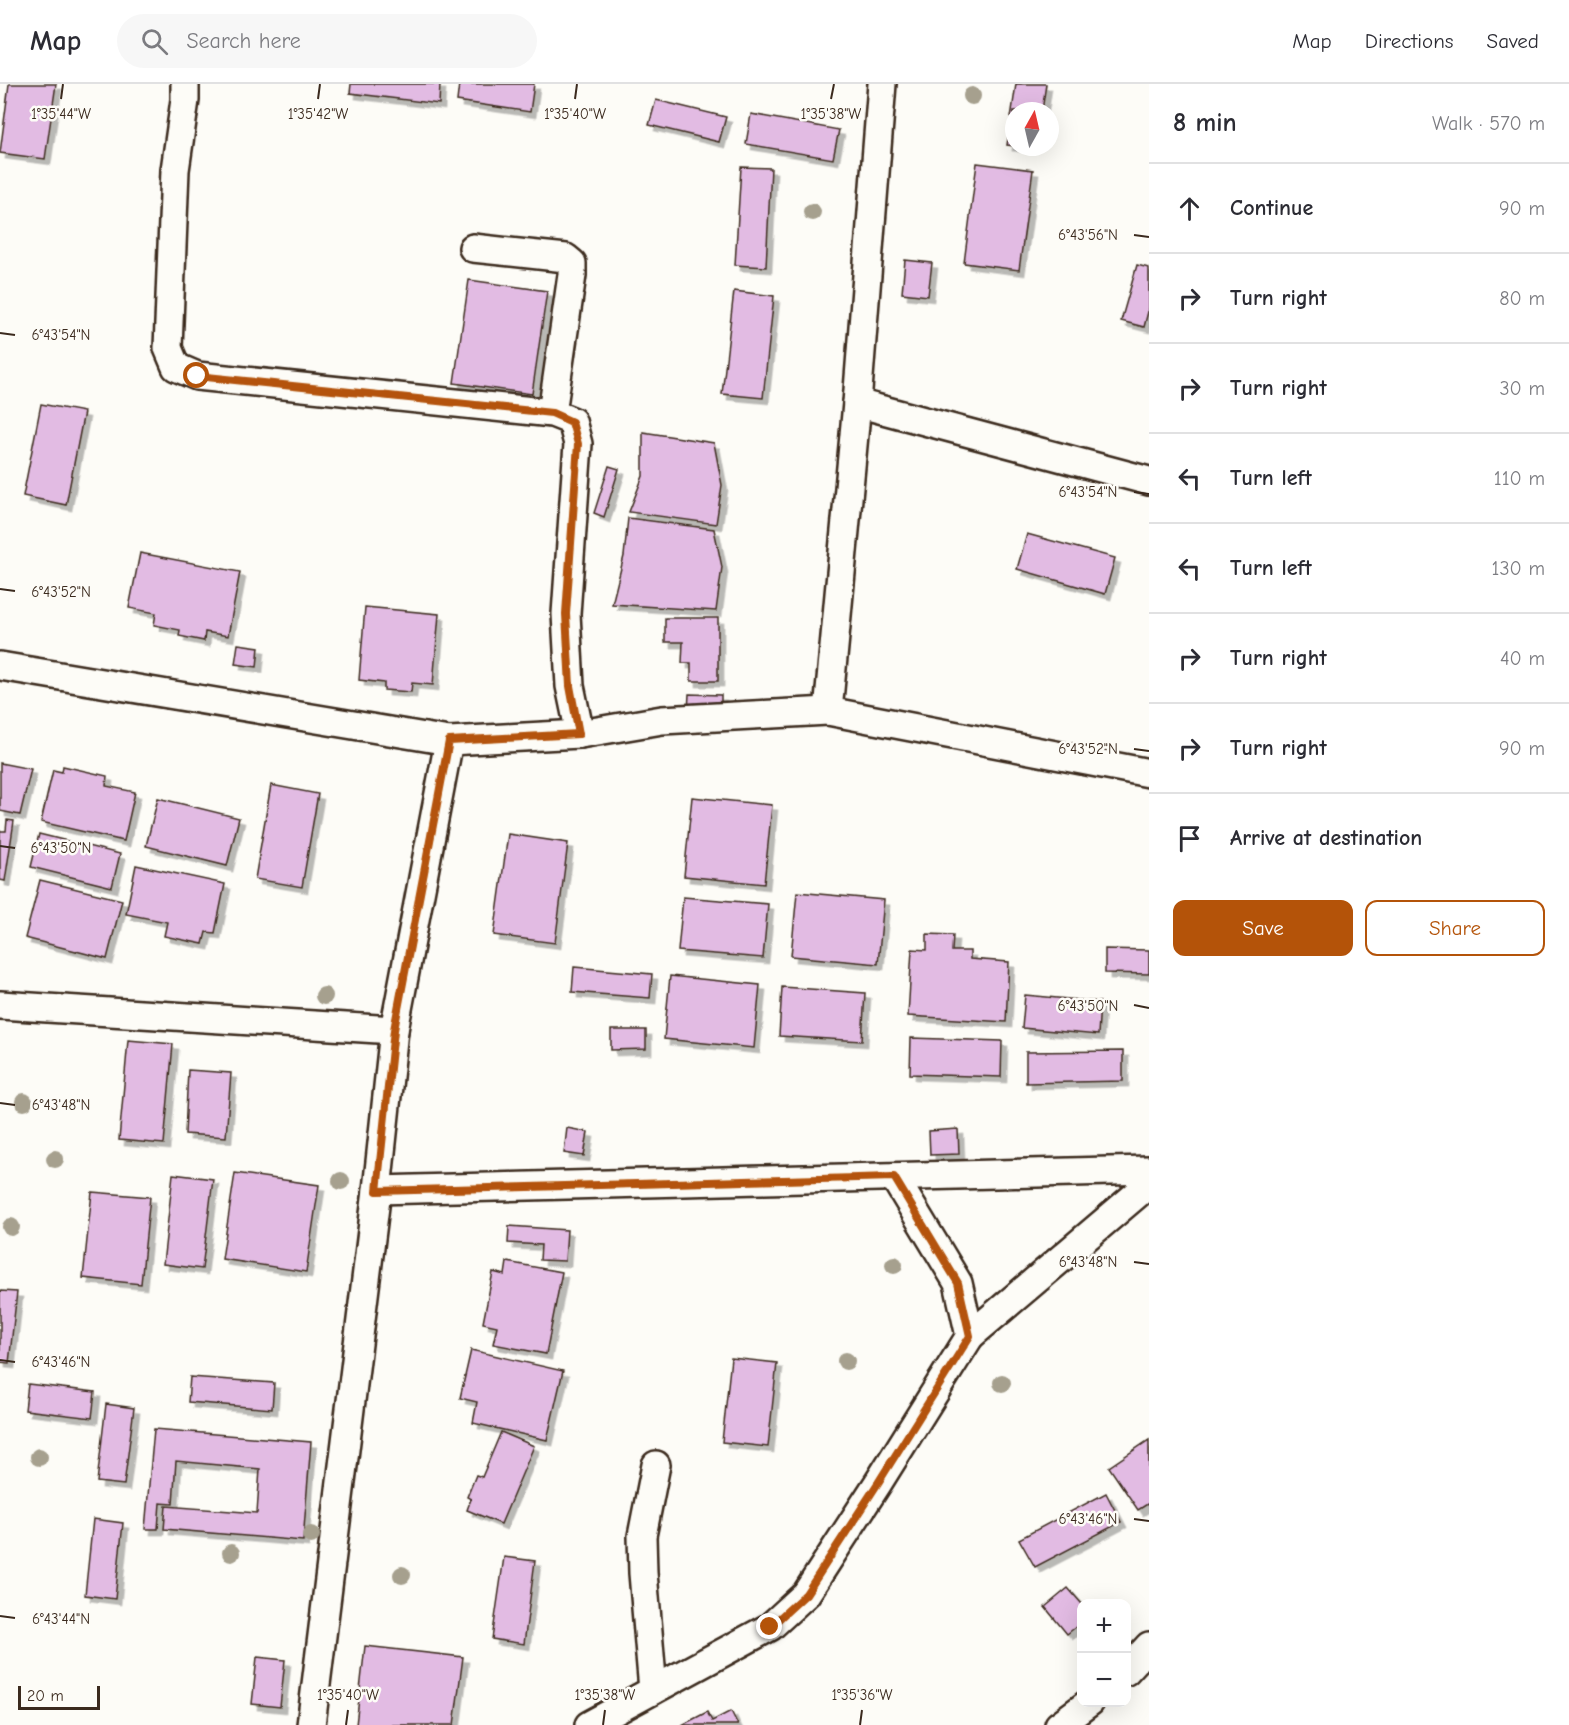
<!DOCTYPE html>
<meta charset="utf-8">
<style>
body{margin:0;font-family:"Comic Neue",sans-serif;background:#f7f7f7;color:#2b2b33}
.controls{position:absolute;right:18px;bottom:18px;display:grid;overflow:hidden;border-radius:12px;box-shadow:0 6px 24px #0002}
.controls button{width:54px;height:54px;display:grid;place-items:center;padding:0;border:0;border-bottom:2px solid #e1e1e2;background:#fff;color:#2b2b33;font:30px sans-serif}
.compass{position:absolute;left:1005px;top:18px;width:54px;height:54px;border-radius:50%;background:#fff;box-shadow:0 6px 24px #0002;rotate:8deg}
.scale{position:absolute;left:18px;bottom:15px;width:82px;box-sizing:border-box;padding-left:6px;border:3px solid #3b2a1e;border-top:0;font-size:16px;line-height:21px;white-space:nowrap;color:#3b2a1e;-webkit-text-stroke:4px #fdfcf7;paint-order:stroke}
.stop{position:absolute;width:18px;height:18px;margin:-14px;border:4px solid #b45309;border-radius:50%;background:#fff}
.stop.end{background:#b45309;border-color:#fff;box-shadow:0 2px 6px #0008}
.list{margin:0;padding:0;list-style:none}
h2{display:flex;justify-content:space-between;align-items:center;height:78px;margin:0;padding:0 24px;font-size:26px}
h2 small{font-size:20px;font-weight:400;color:#7c7c81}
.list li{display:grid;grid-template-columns:39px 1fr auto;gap:18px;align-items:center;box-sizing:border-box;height:90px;padding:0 24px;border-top:2px solid #e1e1e2}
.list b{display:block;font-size:22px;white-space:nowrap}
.list em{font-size:20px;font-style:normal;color:#7c7c81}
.actions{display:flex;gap:12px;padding:18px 24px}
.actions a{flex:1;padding:14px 0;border:2px solid #b45309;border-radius:12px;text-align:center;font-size:21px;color:#b45309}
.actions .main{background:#b45309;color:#fff}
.icon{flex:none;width:33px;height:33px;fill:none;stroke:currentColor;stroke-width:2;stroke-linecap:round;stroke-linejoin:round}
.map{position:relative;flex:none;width:1149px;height:1641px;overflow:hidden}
header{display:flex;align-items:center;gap:36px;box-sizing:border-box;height:84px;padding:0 30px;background:#fff;border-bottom:2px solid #e1e1e2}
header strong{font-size:28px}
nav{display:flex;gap:33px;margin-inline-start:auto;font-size:21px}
.search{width:420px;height:54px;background:#f7f7f7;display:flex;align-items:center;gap:15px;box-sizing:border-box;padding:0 21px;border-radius:33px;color:#7c7c81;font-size:22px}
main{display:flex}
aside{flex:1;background:#fff}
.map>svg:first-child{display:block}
</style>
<header>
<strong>Map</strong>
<div class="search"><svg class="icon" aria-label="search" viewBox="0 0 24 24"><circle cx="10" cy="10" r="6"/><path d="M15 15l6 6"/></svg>Search here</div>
<nav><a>Map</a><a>Directions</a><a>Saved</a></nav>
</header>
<main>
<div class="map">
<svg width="1149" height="1641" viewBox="0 0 1149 1641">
<defs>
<filter id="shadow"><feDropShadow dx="5.5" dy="5.5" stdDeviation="0" flood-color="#0004"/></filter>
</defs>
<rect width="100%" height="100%" fill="#fdfcf7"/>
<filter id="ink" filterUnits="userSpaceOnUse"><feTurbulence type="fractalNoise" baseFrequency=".0167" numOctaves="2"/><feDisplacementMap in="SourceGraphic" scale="12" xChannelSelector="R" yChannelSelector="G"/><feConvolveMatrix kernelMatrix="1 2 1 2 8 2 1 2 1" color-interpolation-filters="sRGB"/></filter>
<g filter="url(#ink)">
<!-- building -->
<g fill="#e2bbe3" stroke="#3b2a1e" stroke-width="1.5" filter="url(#shadow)">
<path d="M9,0H56L45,75L0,69Z"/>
<path d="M351,0H440L439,20L350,9Z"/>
<path d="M459,0H534L530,28L457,17Z"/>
<path d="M1016,0H1046L1042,27H1014V62L1007,61Z"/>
<path d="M656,16L726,33L719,58L649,41Z"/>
<path d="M751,30L839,46L833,75L746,60Z"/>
<path d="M977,79L1033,86L1019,186L964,179Z"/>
<path d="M741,83L771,84L766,183L735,181Z"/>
<path d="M905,176L932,179L928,212L902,209Z"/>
<path d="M1137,181L1149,184V224L1144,243L1121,237Z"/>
<path d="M469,196L547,207L532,310L454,299Z"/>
<path d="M734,207L774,212L763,314L722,310Z"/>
<path d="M41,320L84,328L66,421L23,412Z"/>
<path d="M643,348L714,359L722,401L716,440L629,428L643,392Z"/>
<path d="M609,382L619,385L604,433L594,429Z"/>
<path d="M628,434L714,445L722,483L716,527L612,520L624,472Z"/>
<path d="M1027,450L1115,474L1105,510L1017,485Z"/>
<path d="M140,469L240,488L228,552L205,548L204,557L179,552L180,546L154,541L156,529L129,524Z"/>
<path d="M365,523L439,530L433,601L412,599L411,608L384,606V599L359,596Z"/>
<path d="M665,534H718V597H691V579H682L683,558H665Z"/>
<path d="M238,560L259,563L257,583L235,580Z"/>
<path d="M689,610L721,611V629L688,628Z"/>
<path d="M0,679L31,685L20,731L0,727Z"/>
<path d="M63,682L107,692L106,702L135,708L124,757L41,738L53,686L62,688Z"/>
<path d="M271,701L318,710L302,803L255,795Z"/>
<path d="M692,713L772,721L764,800L684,792Z"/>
<path d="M158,714L239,734L227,782L146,762Z"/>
<path d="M7,736L14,737L5,797L0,796V747H6Z"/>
<path d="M39,750L120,770L112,803L31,783Z"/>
<path d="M508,750L568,759L555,859L494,851Z"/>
<path d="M136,781L225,800L215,849L206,848L203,860L164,852L167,838L126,830Z"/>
<path d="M40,796L122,816L107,875L25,854Z"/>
<path d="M797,808L884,816L878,880L791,872Z"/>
<path d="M683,813L768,820L763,874L678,867Z"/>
<path d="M927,850L953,851L952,867H970V875L1009,878L1006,938L908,932L912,865L927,866Z"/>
<path d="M1105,865L1149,866V890L1105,889Z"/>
<path d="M574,883L652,890L650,914L572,908Z"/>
<path d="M670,892L760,901L754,964L664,955Z"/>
<path d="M782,903L865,909L862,957L779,952Z"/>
<path d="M1025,911L1100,918L1098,951L1022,944Z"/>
<path d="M611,946H646V965L611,966Z"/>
<path d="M911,954L1002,957L1001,993L910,990Z"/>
<path d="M128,956L173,960L164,1060L119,1056Z"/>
<path d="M1123,967V997L1026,999V968Z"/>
<path d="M188,986L231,989L226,1053L185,1050Z"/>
<path d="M567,1044L588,1048L584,1072L564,1069Z"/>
<path d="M958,1045L959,1070L930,1071L929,1047Z"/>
<path d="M235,1089L319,1101L306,1188L222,1175Z"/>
<path d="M173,1090L213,1095L202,1185L163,1180Z"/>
<path d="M92,1108L150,1113L141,1200L83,1194Z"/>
<path d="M509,1142L567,1146L565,1177L540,1176L541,1161L508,1159Z"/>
<path d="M507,1178L562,1188L546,1270L493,1260L497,1242L483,1239L493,1188L505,1191Z"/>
<path d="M0,1207L17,1208L9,1279L0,1278Z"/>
<path d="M471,1266L563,1287L547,1356L473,1339L477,1318L460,1314Z"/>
<path d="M731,1274L777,1279L768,1363L722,1358Z"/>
<path d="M190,1293L274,1299L272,1325L188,1318Z"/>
<path d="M28,1300L95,1308L92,1334L25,1326Z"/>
<path d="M106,1320L134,1324L124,1401L97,1398Z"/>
<path d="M154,1345L311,1358L303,1457L164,1445L166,1422L257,1429L260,1385L176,1377L173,1420L160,1419L158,1445H145Z"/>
<path d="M501,1348L534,1362L501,1440L467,1426L471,1415L467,1413L476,1391L482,1393Z"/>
<path d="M1149,1356V1419L1138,1426L1109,1383Z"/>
<path d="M1106,1409L1121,1438L1035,1483L1019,1455Z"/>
<path d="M93,1435L123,1439L115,1515L85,1511Z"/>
<path d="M504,1473L535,1477L524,1560L492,1555Z"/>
<path d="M1068,1504L1082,1520V1538L1067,1550L1045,1523Z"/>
<path d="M365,1562L463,1573L454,1641H356Z"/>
<path d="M257,1573L285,1576L280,1623L252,1620Z"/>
<path d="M731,1627L738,1641H682L707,1628L712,1637Z"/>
</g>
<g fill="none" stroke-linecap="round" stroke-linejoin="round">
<!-- minor casing -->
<g stroke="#3b2a1e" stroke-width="32">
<g id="minor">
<path d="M185,0V16L175,86L168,264L176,283L197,292L552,329L572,337L578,360L566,530L570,602L580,650"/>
<path d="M473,164L566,174L572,179V191L552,329"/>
<path d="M857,319L1149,397"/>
<path d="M0,582L449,657L580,650L662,636L828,627L1149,689"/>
<path d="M828,627L857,319L882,0"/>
<path d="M0,921L394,946"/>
<path d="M377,1106L1149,1086"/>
<path d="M970,1252L1149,1100"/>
<path d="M1126,1587L1149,1562"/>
<path d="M653,1606L643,1489L642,1452L656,1381"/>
<path d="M311,1641L377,1106L394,946L449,657"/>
<path d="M589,1641L770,1543L806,1510L878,1399L970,1252L958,1199L894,1093"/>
<path d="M1059,1641L1090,1618"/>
</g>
</g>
<!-- minor -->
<use href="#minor" stroke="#fdfcf7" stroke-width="27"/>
</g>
<!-- trees -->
<g fill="#a6a08e">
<circle cx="972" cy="12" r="9"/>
<circle cx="812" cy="128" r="9"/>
<circle cx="324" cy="912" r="9"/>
<circle cx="24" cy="1018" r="9"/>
<circle cx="55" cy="1075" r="9"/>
<circle cx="341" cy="1097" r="9"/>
<circle cx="11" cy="1143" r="9"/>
<circle cx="894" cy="1181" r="9"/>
<circle cx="846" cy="1277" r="9"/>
<circle cx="1002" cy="1299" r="9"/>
<circle cx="39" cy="1373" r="9"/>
<circle cx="311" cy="1451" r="9"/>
<circle cx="231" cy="1469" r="9"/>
<circle cx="402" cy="1491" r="9"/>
</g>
</g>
<g fill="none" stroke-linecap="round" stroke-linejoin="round" filter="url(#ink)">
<!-- route -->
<path stroke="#b45309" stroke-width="8" d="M197,292L552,329L572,338L578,360L566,530L570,602L579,650L449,657L394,946L377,1107L894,1093L958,1199L970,1252L878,1399L806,1510L770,1543"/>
</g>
<!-- ticks -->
<path fill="none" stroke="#3b2a1e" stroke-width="2" d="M61,15L63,0M318,15L320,0M575,15L577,0M831,15L834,0M1134,151L1149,153M0,249L15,251M1134,408L1149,410M0,505L15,507M1134,665L1149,667M0,762L15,764M1134,921L1149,924M0,1019L15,1021M1134,1178L1149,1180M0,1276L15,1278M1134,1435L1149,1437M0,1532L15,1534M346,1641L348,1626M603,1641L605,1626M860,1641L862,1626"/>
<g font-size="15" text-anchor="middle" fill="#3b2a1e" stroke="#fdfcf7" stroke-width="5" stroke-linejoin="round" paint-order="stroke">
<text x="61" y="35">1°35'44"W</text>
<text x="318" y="35">1°35'42"W</text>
<text x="575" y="35">1°35'40"W</text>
<text x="831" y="35">1°35'38"W</text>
<text x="1088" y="156">6°43'56"N</text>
<text x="61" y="256">6°43'54"N</text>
<text x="1088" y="413">6°43'54"N</text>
<text x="61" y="513">6°43'52"N</text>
<text x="1088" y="670">6°43'52"N</text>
<text x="61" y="769">6°43'50"N</text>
<text x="1088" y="927">6°43'50"N</text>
<text x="61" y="1026">6°43'48"N</text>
<text x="1088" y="1183">6°43'48"N</text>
<text x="61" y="1283">6°43'46"N</text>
<text x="1088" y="1440">6°43'46"N</text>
<text x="61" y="1540">6°43'44"N</text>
<text x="348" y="1616">1°35'40"W</text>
<text x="605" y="1616">1°35'38"W</text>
<text x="862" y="1616">1°35'36"W</text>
</g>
</svg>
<div class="controls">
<button>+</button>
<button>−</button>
</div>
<svg class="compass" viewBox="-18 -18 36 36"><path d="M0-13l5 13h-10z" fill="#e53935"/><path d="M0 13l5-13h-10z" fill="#7c7c81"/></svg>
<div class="scale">20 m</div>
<div class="stop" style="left:197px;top:292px"></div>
<div class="stop end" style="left:770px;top:1543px"></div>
</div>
<aside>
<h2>8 min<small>Walk · 570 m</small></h2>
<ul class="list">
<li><svg class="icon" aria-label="ahead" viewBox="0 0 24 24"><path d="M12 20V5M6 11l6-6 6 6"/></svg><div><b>Continue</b></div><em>90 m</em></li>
<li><svg class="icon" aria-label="right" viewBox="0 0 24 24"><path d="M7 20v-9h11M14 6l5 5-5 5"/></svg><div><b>Turn right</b></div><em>80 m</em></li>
<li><svg class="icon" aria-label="right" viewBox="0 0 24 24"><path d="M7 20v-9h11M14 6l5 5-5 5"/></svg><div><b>Turn right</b></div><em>30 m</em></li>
<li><svg class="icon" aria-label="left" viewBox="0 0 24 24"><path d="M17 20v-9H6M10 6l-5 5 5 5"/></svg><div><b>Turn left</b></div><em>110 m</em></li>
<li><svg class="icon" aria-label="left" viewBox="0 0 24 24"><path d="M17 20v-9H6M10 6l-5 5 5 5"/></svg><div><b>Turn left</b></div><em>130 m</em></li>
<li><svg class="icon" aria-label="right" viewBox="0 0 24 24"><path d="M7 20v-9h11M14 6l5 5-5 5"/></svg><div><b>Turn right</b></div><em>40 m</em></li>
<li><svg class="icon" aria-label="right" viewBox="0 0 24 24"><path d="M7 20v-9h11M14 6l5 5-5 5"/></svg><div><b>Turn right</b></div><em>90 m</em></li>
<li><svg class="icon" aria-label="arrive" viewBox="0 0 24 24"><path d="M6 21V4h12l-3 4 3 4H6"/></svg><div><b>Arrive at destination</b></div></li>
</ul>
<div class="actions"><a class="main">Save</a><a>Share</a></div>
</aside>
</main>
